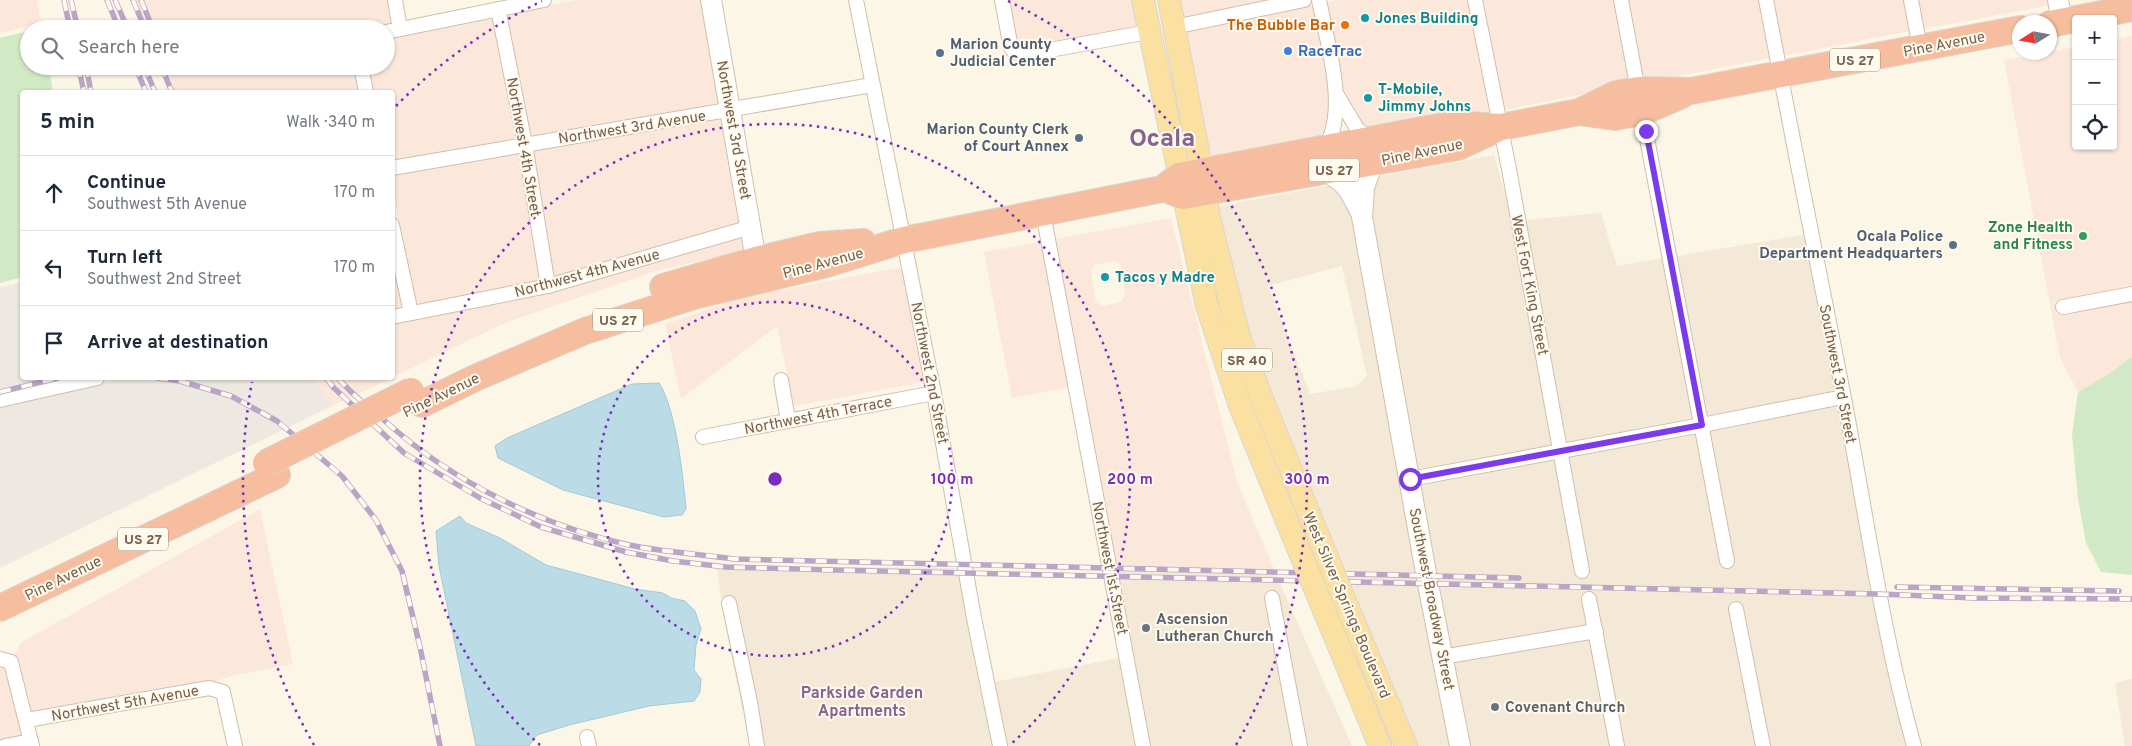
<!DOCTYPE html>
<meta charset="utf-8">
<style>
body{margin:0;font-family:Overpass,sans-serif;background:#f2f2f3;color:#1f2937}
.controls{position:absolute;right:15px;top:15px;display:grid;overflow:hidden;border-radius:5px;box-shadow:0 1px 4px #0004}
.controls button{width:45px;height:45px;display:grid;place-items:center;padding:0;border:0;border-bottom:1px solid #e0e1e3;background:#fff;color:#1f2937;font:25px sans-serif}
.compass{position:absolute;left:2012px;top:15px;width:45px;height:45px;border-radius:50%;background:#fff;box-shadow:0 1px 4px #0004;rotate:259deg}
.stop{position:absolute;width:15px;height:15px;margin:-11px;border:4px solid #7c3aed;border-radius:50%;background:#fff}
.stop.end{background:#7c3aed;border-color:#fff;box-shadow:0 1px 5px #0008}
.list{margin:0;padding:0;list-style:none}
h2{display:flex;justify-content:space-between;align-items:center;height:65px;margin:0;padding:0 20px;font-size:21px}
h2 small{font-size:16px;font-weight:400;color:#747a83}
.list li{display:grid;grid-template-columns:32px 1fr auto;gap:15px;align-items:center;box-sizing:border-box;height:75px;padding:0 20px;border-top:1px solid #e0e1e3}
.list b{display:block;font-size:19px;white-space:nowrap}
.list p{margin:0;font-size:16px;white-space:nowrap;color:#747a83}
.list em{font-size:16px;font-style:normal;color:#747a83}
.icon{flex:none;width:28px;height:28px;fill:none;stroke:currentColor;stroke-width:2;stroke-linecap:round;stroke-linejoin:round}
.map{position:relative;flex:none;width:2132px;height:746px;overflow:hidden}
.search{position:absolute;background:#fff;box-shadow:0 1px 4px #0004;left:20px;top:20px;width:375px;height:55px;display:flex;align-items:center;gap:12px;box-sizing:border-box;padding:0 18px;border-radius:28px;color:#747a83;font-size:19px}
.panel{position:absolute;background:#fff;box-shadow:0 1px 4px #0004;left:20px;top:90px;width:375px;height:290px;border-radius:5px}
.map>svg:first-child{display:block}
</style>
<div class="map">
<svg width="2132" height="746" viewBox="0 0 2132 746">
<rect width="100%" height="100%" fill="#fcf6e7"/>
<!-- residential -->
<g fill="#f4e9d6" fill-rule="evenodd">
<path d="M1494,155L1508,205L1553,446L1415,472L1370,220L1375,177Z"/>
<path d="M1336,184L1355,218L1453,746H1413L1256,364L1215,211L1220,206ZM1342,266L1367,376L1357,386L1310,394L1268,286Z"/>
<path d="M1601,213L1617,266L1663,258L1694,421L1567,444L1525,220Z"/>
<path d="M1804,235L1835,393L1707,418L1677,256Z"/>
<path d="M1838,404L1871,595L1891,689L1907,746H1770L1741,602L1728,605L1756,746H1624L1594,592L1581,595L1588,626L1448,650L1417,484L1555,458L1577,578L1590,576L1569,456L1696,432L1721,567L1735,565L1710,430Z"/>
<path d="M1116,565L1277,576L1352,746H1307L1277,591L1264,594L1292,746H1150Z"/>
<path d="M717,566L957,568L992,746H764L762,734L749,736L744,710H742L721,601L746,720L760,718L757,701L734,596L721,598Z"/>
<path d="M1590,638L1610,746H1467L1450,662Z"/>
<path d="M1120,658L1136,746H1007L994,682Z"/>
<path d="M2132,679V746H2125L2115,683Z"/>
</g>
<!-- commercial -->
<g fill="#fce8db" fill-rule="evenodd">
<path d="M0,0H37L41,23L0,33Z"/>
<path d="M132,0H388L392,25L375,29H144Z"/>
<path d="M576,0H704L724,106L530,137L506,13Z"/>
<path d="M1009,0H1136L1141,27L1028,48H1019Z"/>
<path d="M1181,0H1275L1184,19Z"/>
<path d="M1337,0H1468L1491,112L1374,133L1364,125L1343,89L1326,2Z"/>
<path d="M1482,0H1614L1630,85L1504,110Z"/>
<path d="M1628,0H1759L1770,58L1643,83Z"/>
<path d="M1773,0H1904L1910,31L1783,56Z"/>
<path d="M1918,0H2051V5L1923,29Z"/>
<path d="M1313,5L1330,96L1329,117L1326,135L1233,161L1209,154L1187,30Z"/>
<path d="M493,16L517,140L393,162L392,92H373L368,66H386V39Z"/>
<path d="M2132,36V288L2055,302L2057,314L2132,300V356L2112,372L2078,392L2060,358L2004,60L2076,47V146H2113V40Z"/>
<path d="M159,66H354L359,92H170Z"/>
<path d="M726,118L744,223L554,278L532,149Z"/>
<path d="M519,151L541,282L416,306L393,191L392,175Z"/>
<path d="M1171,218L1237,482L1277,576L1116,565L1055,239ZM1114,261L1121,265L1125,296L1120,302L1103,306L1096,302L1091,271L1095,265Z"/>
<path d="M746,235L748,250L653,272L507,322L393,377V323L556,291Z"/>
<path d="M1041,242L1069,387L1012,398L984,252Z"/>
<path d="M392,259L403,308L392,311Z"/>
<path d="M902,267L925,382L794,406L777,326L681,399L665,324L740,298Z"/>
<path d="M313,378H392L332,406Z"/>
<path d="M260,509L293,664L236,675L213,682L32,713L18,660L13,656L22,642Z"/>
<path d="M0,665L5,667L23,736L0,741Z"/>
</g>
<!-- industrial -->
<g fill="#ede8e1">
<path d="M22,282V378H70L0,393V288Z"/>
<path d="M124,378H313L332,406L0,568V406Z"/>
</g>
<!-- green -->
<g fill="#d1eac5">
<path d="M29,31V66H49L53,92H22V277L0,283V38Z"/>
<path d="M2132,356V575L2101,572L2086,543L2078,499L2072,435L2078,392L2112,372Z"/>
</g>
<!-- water -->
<g fill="#bbdce6" stroke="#a2cad8">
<path d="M659,383C676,409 683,476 686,509L682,515L664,517L563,490L498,458L495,446L507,438L632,384Z"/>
<path d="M460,516L466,523L500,538L546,565L635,589L663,593L671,598L685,601L695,611L701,629L696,645L694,670L701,679L700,692L694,701L649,706L569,725L537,735L529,746H476L439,566L436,531Z"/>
</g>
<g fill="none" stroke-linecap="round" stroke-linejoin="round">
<!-- street casing -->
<g stroke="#cebfad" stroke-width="16">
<g id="street">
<path d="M395,0L400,29"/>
<path d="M856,0L934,393L974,618L1000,746"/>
<path d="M1002,0L1011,48L1015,53L1028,54L1148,32"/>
<path d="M1319,0C1327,43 1349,110 1325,148"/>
<path d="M1475,0L1509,169L1582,571"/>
<path d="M1621,0L1638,90"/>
<path d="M1766,0C1791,133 1818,265 1844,398C1866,514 1882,631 1914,746"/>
<path d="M1911,0L1920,48"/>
<path d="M498,9L525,144L548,286"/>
<path d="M1174,27L1304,0"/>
<path d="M386,32L544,0"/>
<path d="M361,66L366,92"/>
<path d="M1337,95L1358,130L1372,139"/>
<path d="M1642,112L1727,561"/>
<path d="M392,168L872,85"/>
<path d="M1043,213L1143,746"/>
<path d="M392,225L411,313"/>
<path d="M2063,307L2132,294"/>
<path d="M392,317L548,286L751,227"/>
<path d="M781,380L788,420"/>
<path d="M0,400L97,378"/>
<path d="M703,437L934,393"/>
<path d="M1410,479L1702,425L1843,397"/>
<path d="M1272,598L1300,746"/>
<path d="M1589,599L1617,746"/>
<path d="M729,603L750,702L757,746"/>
<path d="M1736,609L1763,746"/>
<path d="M1442,657L1596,631"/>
<path d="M0,659L11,662L32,746"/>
<path d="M27,720L209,688L223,692L235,746"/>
<path d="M587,737L589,746"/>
<path d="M5,746L31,741"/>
</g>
</g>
<!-- secondary casing -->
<g stroke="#d1c0aa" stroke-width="22">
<g id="secondary">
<path d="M711,0L756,260"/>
<path d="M2058,0L2062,22"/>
<path d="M1373,163L1364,187L1362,217L1428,584L1460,746"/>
<path d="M1326,172C1348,183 1351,193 1362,215"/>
</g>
</g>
<!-- primary casing -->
<g stroke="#dbd5d0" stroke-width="24">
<g id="primary">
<path d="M1143,0L1207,306L1240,406L1293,536"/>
<path d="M1169,0L1197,146L1209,218L1239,337L1263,402L1319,538"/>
<path d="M1326,615L1380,746"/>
<path d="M1352,618L1406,746"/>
</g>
</g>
<!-- highway casing -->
<g stroke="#dbd5d0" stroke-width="28">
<g id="highway">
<path d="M2076,19L2132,8"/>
<path d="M2050,24L2076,19"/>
<path d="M1579,112L1615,117L1642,112L1682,95"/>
<path d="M1164,188L1183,196L1458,147L1501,127L1579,112L1616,94L1638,90L1691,91L2020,29"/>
<path d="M663,287L756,260L819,245L863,242"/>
<path d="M422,404L475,378L585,331L694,296L823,265L904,240L1162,189L1179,176L1454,124L1501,127"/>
<path d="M0,608L277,475"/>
</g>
</g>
<!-- street -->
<use href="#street" stroke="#fff" stroke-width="14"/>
<!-- secondary -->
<use href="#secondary" stroke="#fff" stroke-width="20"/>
<!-- primary -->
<use href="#primary" stroke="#fae1a1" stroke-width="22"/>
<!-- highway -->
<use href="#highway" stroke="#f6be9f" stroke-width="26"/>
<!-- rail casing -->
<g stroke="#baa5c7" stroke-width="5.5">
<g id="rail">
<path d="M64,0L70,29"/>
<path d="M71,0L78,29"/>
<path d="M107,0L119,29"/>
<path d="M115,0L128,29"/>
<path d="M133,0L145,29"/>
<path d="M141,0L153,29"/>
<path d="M78,66L84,92"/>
<path d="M86,66L91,92"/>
<path d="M135,66L146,92"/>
<path d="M144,66L155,92"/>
<path d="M161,66L172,92"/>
<path d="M157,378L180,381L231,396L277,421L342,476L376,520L402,571L420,647L440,746"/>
<path d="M326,378L334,388L404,453L480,498L541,527L626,552L673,561L726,567L835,570L1878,594L1974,598L2132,599"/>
<path d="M338,378C351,394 369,407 385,421C453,482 540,525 629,545C663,552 699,554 734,559L1519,578"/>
<path d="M0,392L58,378"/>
<path d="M1897,587L2119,591"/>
</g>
</g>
<!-- rail -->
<use href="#rail" stroke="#fffaee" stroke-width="4" stroke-dasharray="11" stroke-linecap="butt"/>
<!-- primary-bridge casing -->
<g stroke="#dbd5d0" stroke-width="24" stroke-linecap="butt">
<g id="primary-bridge">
<path d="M1293,536L1326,615"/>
<path d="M1319,538L1352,618"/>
</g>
</g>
<!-- highway-bridge casing -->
<g stroke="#dbd5d0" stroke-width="28" stroke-linecap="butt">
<path id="highway-bridge" d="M266,463L411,391"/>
</g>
<!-- primary-bridge -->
<use href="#primary-bridge" stroke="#fae1a1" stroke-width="22"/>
<!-- highway-bridge -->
<use href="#highway-bridge" stroke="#f6be9f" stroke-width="26"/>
</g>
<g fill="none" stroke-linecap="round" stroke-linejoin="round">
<!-- route -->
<path stroke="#7c3aed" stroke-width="6" d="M1410,479L1702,425L1646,131"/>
</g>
<!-- distance rings -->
<g fill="none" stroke="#7b2cbf" stroke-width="2.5" stroke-dasharray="2.5 5">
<circle cx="775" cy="479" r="177"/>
<path d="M540 745A355 355 0 1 1 1010 745"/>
<path d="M314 745A532 532 0 0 1 252 382M396 106A532 532 0 0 1 542 1M1008 1A532 532 0 0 1 1236 745"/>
</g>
<!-- markers -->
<g fill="#0f9aa8" stroke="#fffaee" stroke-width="2">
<circle cx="1365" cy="18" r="5"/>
<circle cx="1368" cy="98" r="5"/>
<circle cx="1105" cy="277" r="5"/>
</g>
<circle fill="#e8710a" stroke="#fffaee" stroke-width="2" cx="1345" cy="25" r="5"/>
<circle fill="#3f7fe0" stroke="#fffaee" stroke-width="2" cx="1288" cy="51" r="5"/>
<g fill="#5c6f8a" stroke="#fffaee" stroke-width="2">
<circle cx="940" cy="53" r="5"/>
<circle cx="1079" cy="138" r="5"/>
<circle cx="1953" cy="245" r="5"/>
</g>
<circle fill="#2e9e5b" stroke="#fffaee" stroke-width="2" cx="2083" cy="236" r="5"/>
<g fill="#6b7280" stroke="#fffaee" stroke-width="2">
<circle cx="1146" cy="628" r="5"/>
<circle cx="1495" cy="707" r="5"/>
</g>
<g text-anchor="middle" stroke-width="4" stroke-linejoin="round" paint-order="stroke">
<!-- shield labels -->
<g fill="#fffaee" stroke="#9f8e7c" stroke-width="1">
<rect x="1830" y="48.5" width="50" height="23" rx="4"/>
<rect x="1309" y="158.5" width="50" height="23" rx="4"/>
<rect x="593" y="308.5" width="50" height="23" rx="4"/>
<rect x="1222" y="348.5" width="50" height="23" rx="4"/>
<rect x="118" y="527.5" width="50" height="23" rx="4"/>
</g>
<g font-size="14" font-weight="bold" fill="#765f4b">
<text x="1855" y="65">US 27</text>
<text x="1334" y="175">US 27</text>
<text x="618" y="325">US 27</text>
<text x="1247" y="365">SR 40</text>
<text x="143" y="544">US 27</text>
</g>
<!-- culture labels -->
<g font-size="15" font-weight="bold" fill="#0d838f" stroke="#fffaee" text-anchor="start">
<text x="1375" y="23">Jones Building</text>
<text x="1378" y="94">T-Mobile,<tspan x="1378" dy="17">Jimmy Johns</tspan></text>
<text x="1115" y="282">Tacos y Madre</text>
</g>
<!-- food labels -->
<g font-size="15" font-weight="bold" fill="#c56008" stroke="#fffaee" text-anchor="end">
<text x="1335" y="30">The Bubble Bar</text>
</g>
<!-- service labels -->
<g font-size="15" font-weight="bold" fill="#4e5e75" stroke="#fffaee" text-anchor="end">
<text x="950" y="49" text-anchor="start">Marion County<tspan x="950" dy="17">Judicial Center</tspan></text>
<text x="1069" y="134">Marion County Clerk<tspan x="1069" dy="17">of Court Annex</tspan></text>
<text x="1943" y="241">Ocala Police<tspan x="1943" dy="17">Department Headquarters</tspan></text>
</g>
<!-- street labels -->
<g font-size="15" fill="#765f4b" stroke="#fffaee">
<text transform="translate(1944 44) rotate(-11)" y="5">Pine Avenue</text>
<text transform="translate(632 127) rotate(-9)" y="5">Northwest 3rd Avenue</text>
<text transform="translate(734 130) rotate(80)" y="5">Northwest 3rd Street</text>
<text transform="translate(524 147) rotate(80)" y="5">Northwest 4th Street</text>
<text transform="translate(1422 152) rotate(-12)" y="5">Pine Avenue</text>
<text transform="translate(823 263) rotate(-15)" y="5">Pine Avenue</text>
<text transform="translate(587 273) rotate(-15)" y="5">Northwest 4th Avenue</text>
<text transform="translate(1530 285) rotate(79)" y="5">West Fort King Street</text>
<text transform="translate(930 373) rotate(79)" y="5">Northwest 2nd Street</text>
<text transform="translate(1838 374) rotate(79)" y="5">Southwest 3rd Street</text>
<text transform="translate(441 395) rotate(-26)" y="5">Pine Avenue</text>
<text transform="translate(818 415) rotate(-11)" y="5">Northwest 4th Terrace</text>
<text transform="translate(1110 568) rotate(79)" y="5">Northwest 1st Street</text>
<text transform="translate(63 578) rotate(-26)" y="5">Pine Avenue</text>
<text transform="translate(1432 599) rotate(79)" y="5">Southwest Broadway Street</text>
<text transform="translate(1347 605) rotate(67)" y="5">West Silver Springs Boulevard</text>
<text transform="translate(125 703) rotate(-10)" y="5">Northwest 5th Avenue</text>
</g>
<!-- shop labels -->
<g font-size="15" font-weight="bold" fill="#366cbe" stroke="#fffaee" text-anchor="start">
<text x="1298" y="56">RaceTrac</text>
</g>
<!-- leisure labels -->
<g font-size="15" font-weight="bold" fill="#27864d" stroke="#fffaee" text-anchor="end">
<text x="2073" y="232">Zone Health<tspan x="2073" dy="17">and Fitness</tspan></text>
</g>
<!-- worship labels -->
<g font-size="15" font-weight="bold" fill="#5b616d" stroke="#fffaee" text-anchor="start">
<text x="1156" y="624">Ascension<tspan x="1156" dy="17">Lutheran Church</tspan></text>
<text x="1505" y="712">Covenant Church</text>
</g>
<!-- neighbourhood labels -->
<g font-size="16" font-weight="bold" fill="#876392" stroke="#fffaee">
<text x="862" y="698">Parkside Garden<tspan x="862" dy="18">Apartments</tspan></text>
</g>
<!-- town labels -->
<g font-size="25" font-weight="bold" fill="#876392" stroke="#fffaee">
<text x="1162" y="146">Ocala</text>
</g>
</g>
<circle cx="775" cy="479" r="8" fill="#7b2cbf" stroke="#fffaee" stroke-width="2.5"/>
<g font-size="15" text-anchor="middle" font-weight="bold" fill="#7b2cbf" stroke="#fffaee" stroke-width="4" stroke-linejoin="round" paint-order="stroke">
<text x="952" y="484">100 m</text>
<text x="1130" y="484">200 m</text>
<text x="1307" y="484">300 m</text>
</g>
</svg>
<div class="controls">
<button>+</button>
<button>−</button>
<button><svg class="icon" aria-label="locate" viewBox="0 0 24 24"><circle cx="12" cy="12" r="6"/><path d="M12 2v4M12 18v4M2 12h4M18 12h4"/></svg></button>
</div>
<svg class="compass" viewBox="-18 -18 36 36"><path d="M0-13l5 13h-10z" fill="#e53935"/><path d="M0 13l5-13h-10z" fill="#747a83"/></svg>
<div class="stop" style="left:1410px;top:479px"></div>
<div class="stop end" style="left:1646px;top:131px"></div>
<div class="search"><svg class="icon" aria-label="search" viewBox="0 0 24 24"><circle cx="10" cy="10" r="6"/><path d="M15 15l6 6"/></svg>Search here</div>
<section class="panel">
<h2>5 min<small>Walk · 340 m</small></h2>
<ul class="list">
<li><svg class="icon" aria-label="ahead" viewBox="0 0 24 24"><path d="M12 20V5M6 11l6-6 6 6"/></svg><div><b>Continue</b><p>Southwest 5th Avenue</p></div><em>170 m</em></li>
<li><svg class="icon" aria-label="left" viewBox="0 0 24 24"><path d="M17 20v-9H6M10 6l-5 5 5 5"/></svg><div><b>Turn left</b><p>Southwest 2nd Street</p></div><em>170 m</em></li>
<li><svg class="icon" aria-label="arrive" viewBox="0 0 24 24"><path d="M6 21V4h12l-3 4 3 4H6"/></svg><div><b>Arrive at destination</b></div></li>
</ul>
</section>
</div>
